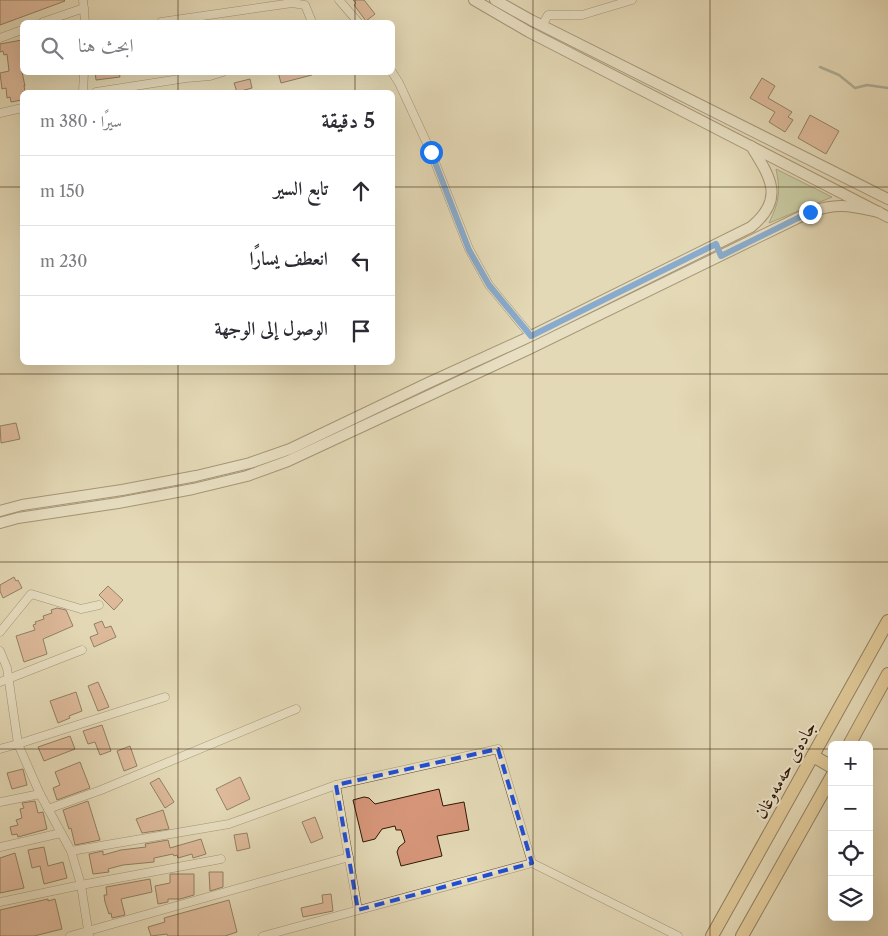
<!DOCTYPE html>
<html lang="ar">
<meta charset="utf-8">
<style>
body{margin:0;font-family:"Libre Caslon Text",Amiri,serif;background:#f7f7f7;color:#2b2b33;direction:rtl}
.controls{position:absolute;right:15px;bottom:15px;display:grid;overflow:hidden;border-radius:8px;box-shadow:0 5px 20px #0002}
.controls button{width:45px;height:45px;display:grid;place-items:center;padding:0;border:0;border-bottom:1px solid #e1e1e2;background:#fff;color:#2b2b33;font:25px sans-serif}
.stop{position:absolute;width:15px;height:15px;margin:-11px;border:4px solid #1a73e8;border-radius:50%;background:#fff}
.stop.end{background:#1a73e8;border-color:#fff;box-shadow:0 1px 5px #0008}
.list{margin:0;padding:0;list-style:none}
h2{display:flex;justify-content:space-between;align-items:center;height:65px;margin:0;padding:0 20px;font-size:21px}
h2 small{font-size:16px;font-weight:400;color:#7c7c81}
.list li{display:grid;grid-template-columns:32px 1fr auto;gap:15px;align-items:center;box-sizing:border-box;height:70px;padding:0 20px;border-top:1px solid #e1e1e2}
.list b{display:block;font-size:19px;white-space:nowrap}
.list em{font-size:16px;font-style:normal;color:#7c7c81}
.icon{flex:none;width:28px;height:28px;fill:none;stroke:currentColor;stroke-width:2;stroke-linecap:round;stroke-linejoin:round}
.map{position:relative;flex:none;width:888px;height:936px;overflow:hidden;direction:ltr}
.search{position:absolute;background:#fff;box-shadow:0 5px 20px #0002;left:20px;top:20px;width:375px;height:55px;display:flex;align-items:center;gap:12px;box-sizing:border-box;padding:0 18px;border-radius:8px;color:#7c7c81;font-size:19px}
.panel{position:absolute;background:#fff;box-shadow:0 5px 20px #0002;left:20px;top:90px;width:375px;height:275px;border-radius:8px;direction:rtl}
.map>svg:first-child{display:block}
</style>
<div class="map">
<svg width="888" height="936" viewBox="0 0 888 936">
<rect width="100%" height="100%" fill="#e4d9b6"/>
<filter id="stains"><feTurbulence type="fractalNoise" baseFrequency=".004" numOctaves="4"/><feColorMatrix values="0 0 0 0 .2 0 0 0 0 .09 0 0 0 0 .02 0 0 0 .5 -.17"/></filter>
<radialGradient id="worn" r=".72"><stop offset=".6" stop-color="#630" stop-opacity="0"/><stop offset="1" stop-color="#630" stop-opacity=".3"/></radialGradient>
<!-- green -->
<path fill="#aec093" stroke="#6e6c4a" d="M776,169L832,197L769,223C779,202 781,192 776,169Z"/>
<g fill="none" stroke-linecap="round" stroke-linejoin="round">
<!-- stream -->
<path stroke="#6f786e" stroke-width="2.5" d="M820,67L839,75L855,88L867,85L888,88"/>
</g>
<!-- building -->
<g fill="#d7967a" stroke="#2e1700">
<path d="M0,0H64L65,1L0,25Z"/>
<path d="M353,0H364L375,14L366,21L354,5L356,3Z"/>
<path d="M22,40V72L25,86L24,85L25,92H22V100L11,102L10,97L7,98L6,88L2,89L0,73L9,71L7,54L4,55L3,51L0,52V44Z"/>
<path d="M95,72H119L120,77L96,80Z"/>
<path d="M278,72H311L312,75L281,83Z"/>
<path d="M762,78L775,86L768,98L792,112L788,117L793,120L785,132L769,122L775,112L750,98Z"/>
<path d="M250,79L252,88L237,92L234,83Z"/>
<path d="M810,115L839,131L826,154L798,138Z"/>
<path d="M16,423L20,439L1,443L0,426Z"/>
<path d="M14,577L16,581L18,580L22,588L3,598L0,591V585Z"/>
<path d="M108,586L123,600L114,610L99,595Z"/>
<path d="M57,608L66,610L73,626L43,639L47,654L24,662L16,636L35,630L33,625L36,624L35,622L44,619L43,616L52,613L51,610Z"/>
<path d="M102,621L105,628L111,626L116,637L94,647L90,637L98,634L94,624Z"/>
<path d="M98,682L109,707L98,711L88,686Z"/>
<path d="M76,692L82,711L69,716L70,718L58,723L50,701Z"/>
<path d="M102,725L111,751L100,755L95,742L88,744L83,731Z"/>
<path d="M70,736L75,749L44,761L38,747Z"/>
<path d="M130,746L137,766L124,771L117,751Z"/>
<path d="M80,762L90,788L57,800L53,788L60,785L55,772Z"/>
<path d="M23,769L27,785L12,789L7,773Z"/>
<path d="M240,777L250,799L227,810L216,789Z"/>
<path d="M159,778L174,802L165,808L150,783Z"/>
<path d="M439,789L443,806L464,802L469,830L437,836L442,856L401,866L397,852L399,847L405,842L401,830H396L395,826L382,829L375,839L363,842L353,800L364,797L369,798L375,804Z"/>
<path d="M35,801L38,813L43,812L47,829L18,837L17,834L12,835L10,827L18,825L16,820L22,818L20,809L24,808L22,803Z"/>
<path d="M88,801L100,840L75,845L71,828L69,829L63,810Z"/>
<path d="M163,810L169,829L142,833L136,819Z"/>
<path d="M315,817L323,838L311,843L302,822Z"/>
<path d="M247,833L250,848L237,851L234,835Z"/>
<path d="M201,839L206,854L193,858L192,854L178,858L177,855L174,856L173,854L154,858V862L123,865L108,869L109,872L93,874L89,854L103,851V855L121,850L146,847L145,844L168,840L170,848Z"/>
<path d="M44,847L48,866L63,862L67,878L44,884L40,866L32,868L28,850Z"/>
<path d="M15,853L24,888L0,893V858Z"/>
<path d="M209,872H223V887L210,891Z"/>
<path d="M170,874H194V895L180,899H168V902L158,904L155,886L170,883Z"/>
<path d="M150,879L152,892L121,899L125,915L112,918L111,913L109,914L105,902L104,895H107L106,887Z"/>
<path d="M331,894L333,911L303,917L301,908L323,903L322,895Z"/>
<path d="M48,899V901L55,899L62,929L34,936H0V910Z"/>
<path d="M229,900L237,932L225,936H168L167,934L151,936L148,927L165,922L164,918Z"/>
</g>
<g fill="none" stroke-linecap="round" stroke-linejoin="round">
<!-- minor casing -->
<g stroke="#5c482e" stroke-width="9">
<g id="minor">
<path d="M83,0L85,22"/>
<path d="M339,0L358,22"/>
<path d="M43,22L84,8"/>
<path d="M161,22L292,3L305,5L312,22"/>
<path d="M542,26L548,15H582L632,0"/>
<path d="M0,38L22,30"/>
<path d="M392,72L399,83L431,152L469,249L489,285L531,336"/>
<path d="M83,92L84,72"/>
<path d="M96,92L186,78L210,76L223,72"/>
<path d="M0,113L22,108"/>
<path d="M0,632L31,594L81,609L99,605"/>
<path d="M0,651L7,668L18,744L40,794L71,851L81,885L89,936"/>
<path d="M0,682L82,650"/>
<path d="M0,749L18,744L165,697"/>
<path d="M336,785L358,910"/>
<path d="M0,802L40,794"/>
<path d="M48,809L101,790L296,709"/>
<path d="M0,847L61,833"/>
<path d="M71,851L229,824L336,785L498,749L532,863"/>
<path d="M0,902L81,885L221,859"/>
<path d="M70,936L349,857"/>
<path d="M263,936L532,863L678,936"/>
</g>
</g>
<!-- tertiary casing -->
<g stroke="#5c482e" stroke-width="12">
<g id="tertiary">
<path d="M474,0L529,32L888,217"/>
<path d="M495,0L531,20L888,199"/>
<path d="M0,511L22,505L122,490L196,476L250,463L290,449L428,383L531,336L751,227C785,199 771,178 751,146"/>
<path d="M0,523L18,518L118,503L193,489L247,476L288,461L529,349L810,212C838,202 851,206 879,212"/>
</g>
</g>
<!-- primary casing -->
<g stroke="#2e1700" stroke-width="14">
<g id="primary">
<path d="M849,745L888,674"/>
<path d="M813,756L832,767"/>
<path d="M712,936L888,621"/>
<path d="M742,936L832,776"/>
</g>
</g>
<!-- minor -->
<use href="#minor" stroke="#ede6d0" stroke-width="8"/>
<!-- tertiary -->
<use href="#tertiary" stroke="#ede6d0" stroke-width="10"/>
<!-- primary -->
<use href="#primary" stroke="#e2bc7b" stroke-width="12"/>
</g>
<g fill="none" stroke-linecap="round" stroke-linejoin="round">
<!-- route -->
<path stroke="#1a73e8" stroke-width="6" d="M431,152L469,250L489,285L531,336L716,244L721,256L810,212"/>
</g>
<!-- marked area -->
<path d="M0 0H888V936H0ZM498,749L532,863L358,910L336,785Z" fill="#e4d9b6" fill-opacity=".55" fill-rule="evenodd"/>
<path fill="none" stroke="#1d4ed8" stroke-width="4" stroke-dasharray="10 6" stroke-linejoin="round" d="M498,749L532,863L358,910L336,785Z"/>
<!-- grid -->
<path fill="none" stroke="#2e1700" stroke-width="1" stroke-opacity="0.55" d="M178,0V22M355,0V22M533,0V936M710,0V936M178,72V92M355,72V92M0,187H22M392,187H888M178,362V936M355,362V936M0,374H888M0,562H888M0,749H832M869,749H888"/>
<g text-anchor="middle" stroke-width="4" stroke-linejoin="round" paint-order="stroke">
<!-- street labels -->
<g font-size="18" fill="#2e1700" stroke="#ede6d0">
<text transform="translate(785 770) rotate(-61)" y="6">جادەی حەمەوغان</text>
</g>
</g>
<rect width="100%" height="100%" filter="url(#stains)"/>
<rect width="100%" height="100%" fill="url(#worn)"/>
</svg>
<div class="controls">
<button>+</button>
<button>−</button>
<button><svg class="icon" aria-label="locate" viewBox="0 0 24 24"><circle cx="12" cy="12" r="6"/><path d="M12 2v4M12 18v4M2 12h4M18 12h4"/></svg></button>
<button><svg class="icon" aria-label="layers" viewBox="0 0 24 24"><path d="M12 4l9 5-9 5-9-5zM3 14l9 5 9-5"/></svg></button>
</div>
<div class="stop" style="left:431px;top:152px"></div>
<div class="stop end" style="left:810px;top:212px"></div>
<div class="search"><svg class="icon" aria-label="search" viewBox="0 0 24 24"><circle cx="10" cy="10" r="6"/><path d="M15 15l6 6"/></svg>ابحث هنا</div>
<section class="panel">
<h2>5 دقيقة<small>سيرًا · 380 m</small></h2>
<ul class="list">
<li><svg class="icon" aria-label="ahead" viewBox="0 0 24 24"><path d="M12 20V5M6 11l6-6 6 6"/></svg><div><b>تابع السير</b></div><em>150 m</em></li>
<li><svg class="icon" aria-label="left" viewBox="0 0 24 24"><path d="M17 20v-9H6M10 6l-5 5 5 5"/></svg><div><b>انعطف يسارًا</b></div><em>230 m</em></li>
<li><svg class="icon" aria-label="arrive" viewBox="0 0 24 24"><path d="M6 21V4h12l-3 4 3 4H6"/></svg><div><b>الوصول إلى الوجهة</b></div></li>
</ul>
</section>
</div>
